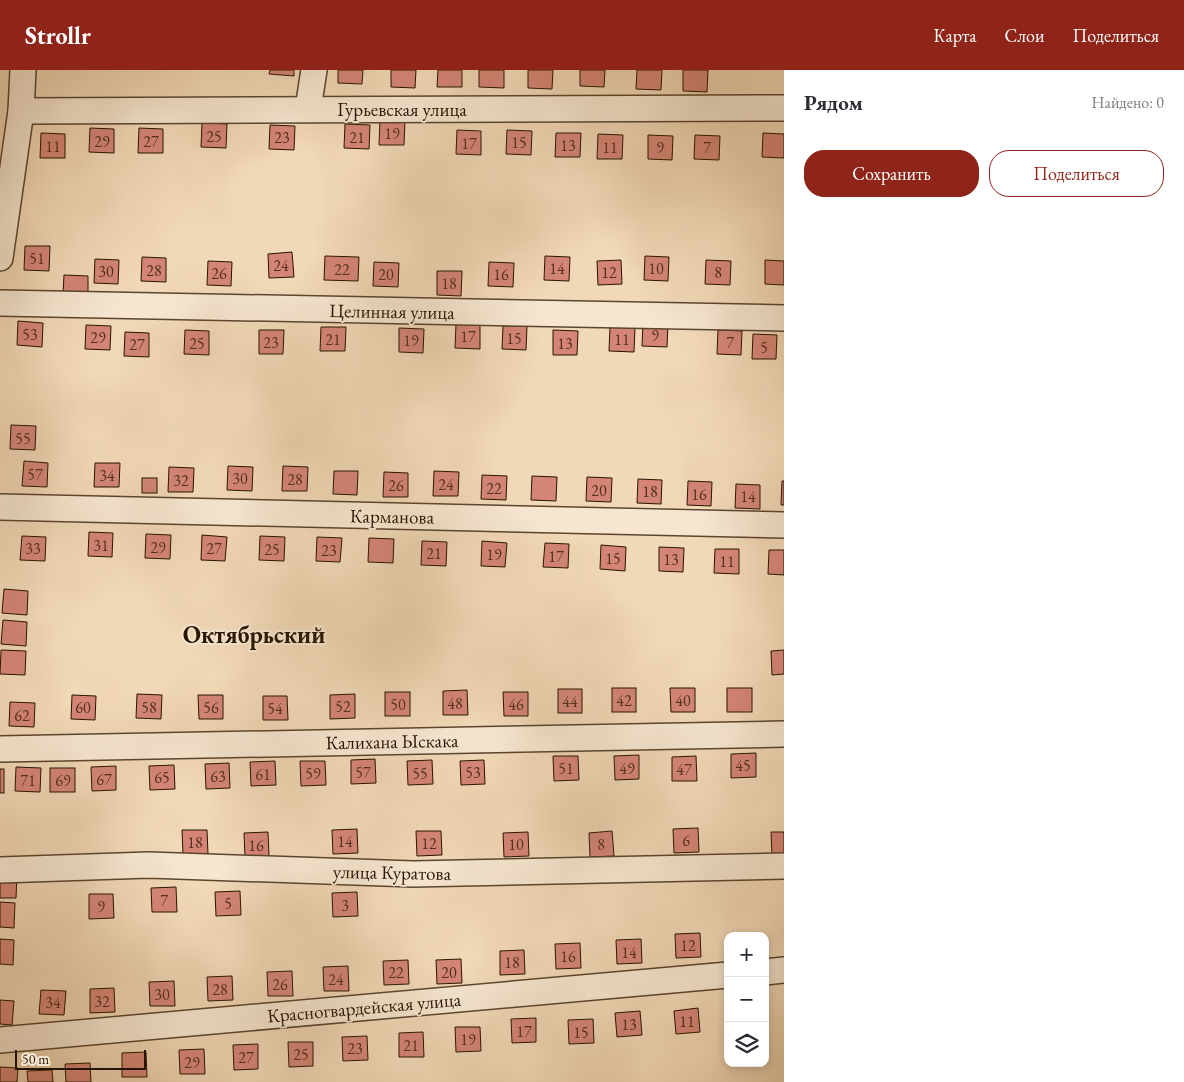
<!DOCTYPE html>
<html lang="ru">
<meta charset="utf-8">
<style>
body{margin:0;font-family:"EB Garamond",serif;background:#f2f2f3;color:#2b2b33}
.controls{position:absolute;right:15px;bottom:15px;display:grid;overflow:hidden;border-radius:10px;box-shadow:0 2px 8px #0003}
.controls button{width:45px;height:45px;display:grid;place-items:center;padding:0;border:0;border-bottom:1px solid #e1e1e2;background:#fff;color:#2b2b33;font:25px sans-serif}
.scale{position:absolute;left:15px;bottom:12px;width:131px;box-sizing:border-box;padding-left:5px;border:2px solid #271400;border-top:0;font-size:14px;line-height:18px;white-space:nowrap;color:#271400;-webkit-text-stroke:4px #f6e6d0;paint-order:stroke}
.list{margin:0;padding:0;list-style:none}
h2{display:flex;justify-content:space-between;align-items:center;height:65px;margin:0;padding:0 20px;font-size:21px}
h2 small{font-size:16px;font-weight:400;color:#7c7c81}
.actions{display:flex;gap:10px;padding:15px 20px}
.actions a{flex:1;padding:11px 0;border:1px solid #8f2418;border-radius:20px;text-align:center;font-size:18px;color:#8f2418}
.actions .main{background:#8f2418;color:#fff}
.icon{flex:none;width:28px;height:28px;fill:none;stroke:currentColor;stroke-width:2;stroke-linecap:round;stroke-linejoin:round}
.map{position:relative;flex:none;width:784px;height:1012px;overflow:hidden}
header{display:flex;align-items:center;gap:30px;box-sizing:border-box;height:70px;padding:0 25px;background:#8f2418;color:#fff}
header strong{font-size:24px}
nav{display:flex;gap:28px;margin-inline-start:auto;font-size:18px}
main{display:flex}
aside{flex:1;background:#fff}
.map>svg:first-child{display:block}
</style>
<header>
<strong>Strollr</strong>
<nav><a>Карта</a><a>Слои</a><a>Поделиться</a></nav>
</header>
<main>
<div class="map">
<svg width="784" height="1012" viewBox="0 0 784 1012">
<rect width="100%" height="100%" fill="#f1d8b6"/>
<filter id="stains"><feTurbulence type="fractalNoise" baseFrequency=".004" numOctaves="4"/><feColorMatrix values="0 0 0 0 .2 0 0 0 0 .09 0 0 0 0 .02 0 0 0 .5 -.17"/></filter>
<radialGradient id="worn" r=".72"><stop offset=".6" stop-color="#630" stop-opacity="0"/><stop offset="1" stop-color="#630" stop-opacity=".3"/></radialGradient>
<!-- building -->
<g fill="#d48576" stroke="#271400">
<path d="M270,0H294V6L269,4Z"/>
<path d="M338,0H363L362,14L338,13Z"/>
<path d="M391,0H416L415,18L391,17Z"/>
<path d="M438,0H462V17H437Z"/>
<path d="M479,0H504V18L479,17Z"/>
<path d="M528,0H553L552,19L528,18Z"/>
<path d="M580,0H605L604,17L580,16Z"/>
<path d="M637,0H662L661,20L636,19Z"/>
<path d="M683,0H708L707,22L683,21Z"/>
<path d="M380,50L405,51L404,75H379Z"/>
<path d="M202,53L227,54L226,78L201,77Z"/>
<path d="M345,54L370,55L369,79L344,78Z"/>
<path d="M270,55L295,56L294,80L269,79Z"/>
<path d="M90,58L114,59V83L89,82Z"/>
<path d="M139,58L163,59V83H138Z"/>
<path d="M457,60L481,61V85L456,84Z"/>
<path d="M507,60L532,61L531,85L506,84Z"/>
<path d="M41,63L65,64V88H40Z"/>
<path d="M556,63H581L580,87H555Z"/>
<path d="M763,63L784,64V88L762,87Z"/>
<path d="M598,64L623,65L622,89H597Z"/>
<path d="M648,65L673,66L672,90L648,89Z"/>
<path d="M695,65L720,66L719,90L694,89Z"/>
<path d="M25,176H50L49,201L24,200Z"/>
<path d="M292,182L294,207L269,208L268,184Z"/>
<path d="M325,186L359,187L358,211L324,210Z"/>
<path d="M545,186L570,187L569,211L544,210Z"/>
<path d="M645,186L669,187L668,211L644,210Z"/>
<path d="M142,187L166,188V212L141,211Z"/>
<path d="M95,189L119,190L118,214L94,213Z"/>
<path d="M621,190L622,214L598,215L597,191Z"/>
<path d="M706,190L731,191L730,215L705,214Z"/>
<path d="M765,190L784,191V215L765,214Z"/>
<path d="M208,191L232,192L231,216L207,215Z"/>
<path d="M374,192L399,193L398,217L373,216Z"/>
<path d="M489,192L514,193L513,217L488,216Z"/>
<path d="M437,201H462L461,226L437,225Z"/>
<path d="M64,205L88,206V224L63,223Z"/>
<path d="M18,251L43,253L42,277L17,275Z"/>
<path d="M643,252L668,253L667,277L642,276Z"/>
<path d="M456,254H480V279L455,278Z"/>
<path d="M86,255L111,256L110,280L85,279Z"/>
<path d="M503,256H527L526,280L502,279Z"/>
<path d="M321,257H346L345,281H320Z"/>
<path d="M610,257H635L634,282L609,281Z"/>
<path d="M399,258L424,259L423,283L399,282Z"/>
<path d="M185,260L209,261V285L184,284Z"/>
<path d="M259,260H284L283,284H259Z"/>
<path d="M553,260L578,261L577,285H553Z"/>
<path d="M718,260L742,261L741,285L717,284Z"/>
<path d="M125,262L149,263V287L124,286Z"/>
<path d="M753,264L777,265L776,289H752Z"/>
<path d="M11,355L36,356L35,380L10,379Z"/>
<path d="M24,391L48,393L47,417L22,416Z"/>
<path d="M95,393H120L119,417H94Z"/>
<path d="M228,396L253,397L252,421L227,420Z"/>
<path d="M283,396L308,397L307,421H282Z"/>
<path d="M169,397L194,398L193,422H168Z"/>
<path d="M334,401H358L357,425L333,424Z"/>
<path d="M434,401L459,402L458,426H433Z"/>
<path d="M384,402L408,403V427H383Z"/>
<path d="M482,405L507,406L506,430L481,429Z"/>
<path d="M532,406L557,407L556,431L531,430Z"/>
<path d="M587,407L612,408L611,432L586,431Z"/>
<rect x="142" y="408" width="15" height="15"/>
<path d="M638,409L662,410L661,434L637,433Z"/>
<path d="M688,411L712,412L711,436L687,435Z"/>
<path d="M782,411H784V435H781Z"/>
<path d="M736,414L760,415V439L735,438Z"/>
<path d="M89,462L113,463L112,487L88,486Z"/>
<path d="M146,464L171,465L170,489L145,488Z"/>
<path d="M202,465L227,467L225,491L201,490Z"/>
<path d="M22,466L46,467L45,491L20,490Z"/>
<path d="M260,466L285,467L284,491L259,490Z"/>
<path d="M317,467L342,468L340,492L316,491Z"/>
<path d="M369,468L394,469L393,493L368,492Z"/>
<path d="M422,471L447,472L446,496L421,495Z"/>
<path d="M482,471L507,473L505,497L481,496Z"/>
<path d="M545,473L569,474L568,498L543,497Z"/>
<path d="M601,475L626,477L625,501L600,499Z"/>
<path d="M659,477L684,478L683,502L659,501Z"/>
<path d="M715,479H739V504L714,503Z"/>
<path d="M769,480H784V505L768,504Z"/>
<path d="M4,519L28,521L27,545L2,543Z"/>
<path d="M3,550L27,552L26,576L1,574Z"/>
<path d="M1,580L26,581L25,605L0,604Z"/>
<path d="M784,580V604L772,605L771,581Z"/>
<rect x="612" y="618" width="24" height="24"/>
<path d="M670,618H695V642H671Z"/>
<rect x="727" y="618" width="25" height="24"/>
<rect x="558" y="619" width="24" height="24"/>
<path d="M467,620L468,645H443V621Z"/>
<rect x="385" y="622" width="25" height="24"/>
<path d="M503,622H528V646H504Z"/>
<path d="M137,624L162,625L161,649L136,648Z"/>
<path d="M355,624V648L330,649V625Z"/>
<path d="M72,625L96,626L95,650L71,649Z"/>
<path d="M198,625H223V649H199Z"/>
<path d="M263,626H287L288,650H263Z"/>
<path d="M10,632L35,633L34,657L9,656Z"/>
<path d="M756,683V707L731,708V684Z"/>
<path d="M639,685V709L615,710L614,686Z"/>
<path d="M553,686H578L579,710L554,711Z"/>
<path d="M696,686L697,711H672V687Z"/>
<path d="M375,689L376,713L351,714V690Z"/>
<path d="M432,690L433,714L408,715L407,691Z"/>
<path d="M484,690L485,714L461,715L460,691Z"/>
<path d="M275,691L276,715L251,716L250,692Z"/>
<path d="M300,691H325L326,715L301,716Z"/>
<path d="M229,693L230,718L206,719L205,694Z"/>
<path d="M174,695L175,719L150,720L149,696Z"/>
<path d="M116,696V720L92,721L91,697Z"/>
<path d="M16,697L41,698L40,722L15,721Z"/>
<rect x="50" y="698" width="25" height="24"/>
<rect x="0" y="699" width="4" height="24"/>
<path d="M698,758L699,782L674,783L673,759Z"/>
<path d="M357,759L358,783L333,784L332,760Z"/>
<path d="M182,760H207L208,784H183Z"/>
<path d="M416,761H441L442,785L417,786Z"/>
<path d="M612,761L614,786L590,787L589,763Z"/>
<path d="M268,762L269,786L245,787L244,763Z"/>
<path d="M528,762L529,786L504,787L503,763Z"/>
<path d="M771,762H784V786H772Z"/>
<path d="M0,803L17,804L16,828H0Z"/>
<path d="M176,817L177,842H152L151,818Z"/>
<path d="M240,821L241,845L216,846L215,822Z"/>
<path d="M357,822L358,846L333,847L332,823Z"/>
<path d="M89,824H113L114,848L89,849Z"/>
<path d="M0,832L15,833L14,858L0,857Z"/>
<path d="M700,863L701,887L676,888L675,864Z"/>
<path d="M732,863L761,864V866H732Z"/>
<path d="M0,869L14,870L13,895L0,894Z"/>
<path d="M641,869L642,893L617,894L616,870Z"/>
<path d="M580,873L581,898L556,899L555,874Z"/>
<path d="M524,880L525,904L500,905V881Z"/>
<path d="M461,889L462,913L437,914L436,890Z"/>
<path d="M408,890L409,914L384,915L383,891Z"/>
<path d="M348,896L349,921H324L323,897Z"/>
<path d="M292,901L293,926H268L267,902Z"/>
<path d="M232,906L233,930L208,931L207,907Z"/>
<path d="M174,911L175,936H150L149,912Z"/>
<path d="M114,918L115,942L90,943V919Z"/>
<path d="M41,920L66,921L64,945L39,944Z"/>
<path d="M0,930L14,931L12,955L0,954Z"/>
<path d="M698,938L700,962L676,964L674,941Z"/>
<path d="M640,941L642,965L617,967L615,943Z"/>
<path d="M536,948V972L512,973L511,949Z"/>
<path d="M593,949L594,973L569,974L568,950Z"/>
<path d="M455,957H480L481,981L456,982Z"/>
<path d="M423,962L424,987H399V963Z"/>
<path d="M367,966L368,990L343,991L342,967Z"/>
<path d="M288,972H313V996L289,997Z"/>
<path d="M258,974V999L234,1000L233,975Z"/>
<path d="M204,979L205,1004H180L179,980Z"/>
<path d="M146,982L147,1007H122V983Z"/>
<path d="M90,993L91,1012H66L65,994Z"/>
<path d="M0,997L18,998L17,1012H0Z"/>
<path d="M52,1000L53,1012H28L27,1001Z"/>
</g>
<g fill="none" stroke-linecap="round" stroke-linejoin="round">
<!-- minor casing -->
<g stroke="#5a452e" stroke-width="28">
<g id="minor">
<path d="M308,39L314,0"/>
<path d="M21,41L784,38"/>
<path d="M0,188L21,41L23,0"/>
<path d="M0,233L784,248"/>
<path d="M0,437L784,455"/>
<path d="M0,679L784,664"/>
<path d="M0,800L149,795L413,804L784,796"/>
<path d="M765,902L784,900"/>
<path d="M0,970L728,905"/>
</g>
</g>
<!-- minor -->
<use href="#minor" stroke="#f6e6d0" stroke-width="25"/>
</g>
<g text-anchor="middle" stroke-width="4" stroke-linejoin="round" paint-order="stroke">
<!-- number labels -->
<g font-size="16" fill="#52301e">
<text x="392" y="69">19</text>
<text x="214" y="72">25</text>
<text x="282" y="73">23</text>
<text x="357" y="73">21</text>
<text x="102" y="77">29</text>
<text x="151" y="77">27</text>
<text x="519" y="78">15</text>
<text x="469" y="79">17</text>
<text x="568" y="81">13</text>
<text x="53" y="82">11</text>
<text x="610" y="83">11</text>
<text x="660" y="83">9</text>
<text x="707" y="83">7</text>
<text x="37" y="194">51</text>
<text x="281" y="201">24</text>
<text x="557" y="204">14</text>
<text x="656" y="204">10</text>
<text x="342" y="205">22</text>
<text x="154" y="206">28</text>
<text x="106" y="207">30</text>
<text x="609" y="208">12</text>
<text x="718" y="208">8</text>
<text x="219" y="209">26</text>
<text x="386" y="210">20</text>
<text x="501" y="210">16</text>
<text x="449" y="219">18</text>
<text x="30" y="270">53</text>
<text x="655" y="271">9</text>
<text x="468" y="272">17</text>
<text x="98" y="273">29</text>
<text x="514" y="274">15</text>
<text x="333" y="275">21</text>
<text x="622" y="275">11</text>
<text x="411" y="276">19</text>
<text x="271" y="278">23</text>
<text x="730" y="278">7</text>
<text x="197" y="279">25</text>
<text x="565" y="279">13</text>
<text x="137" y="280">27</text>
<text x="764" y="283">5</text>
<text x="23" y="374">55</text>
<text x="35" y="410">57</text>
<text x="107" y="411">34</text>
<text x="240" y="414">30</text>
<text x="295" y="415">28</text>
<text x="181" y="416">32</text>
<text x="446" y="420">24</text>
<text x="396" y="421">26</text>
<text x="494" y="424">22</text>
<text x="599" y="426">20</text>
<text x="650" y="427">18</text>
<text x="699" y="430">16</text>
<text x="748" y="432">14</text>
<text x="101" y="481">31</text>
<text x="158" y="483">29</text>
<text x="33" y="484">33</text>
<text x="214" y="484">27</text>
<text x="272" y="485">25</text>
<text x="329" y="486">23</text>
<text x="434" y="489">21</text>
<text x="494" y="490">19</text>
<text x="556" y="492">17</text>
<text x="613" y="494">15</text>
<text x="671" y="495">13</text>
<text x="727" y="497">11</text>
<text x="624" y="636">42</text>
<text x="683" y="636">40</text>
<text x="570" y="637">44</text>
<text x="455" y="639">48</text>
<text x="398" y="640">50</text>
<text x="516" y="640">46</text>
<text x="343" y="642">52</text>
<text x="83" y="643">60</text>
<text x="149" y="643">58</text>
<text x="211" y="643">56</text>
<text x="275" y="644">54</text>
<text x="22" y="651">62</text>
<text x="743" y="701">45</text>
<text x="566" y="704">51</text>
<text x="627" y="704">49</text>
<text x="684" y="705">47</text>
<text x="363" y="708">57</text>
<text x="473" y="708">53</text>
<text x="313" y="709">59</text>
<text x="420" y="709">55</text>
<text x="263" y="710">61</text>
<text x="218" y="712">63</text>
<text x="162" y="713">65</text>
<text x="104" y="715">67</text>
<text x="28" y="716">71</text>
<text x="63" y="716">69</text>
<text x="686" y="776">6</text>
<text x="345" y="777">14</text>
<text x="195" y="778">18</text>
<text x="429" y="779">12</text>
<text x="516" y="780">10</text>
<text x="601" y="780">8</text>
<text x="256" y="781">16</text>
<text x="164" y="836">7</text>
<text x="228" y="839">5</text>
<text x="345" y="841">3</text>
<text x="101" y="842">9</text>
<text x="688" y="881">12</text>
<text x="629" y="888">14</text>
<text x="568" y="892">16</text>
<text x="512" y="898">18</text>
<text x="396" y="908">22</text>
<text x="449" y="908">20</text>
<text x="336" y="915">24</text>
<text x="280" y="920">26</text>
<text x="220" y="925">28</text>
<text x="162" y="930">30</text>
<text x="102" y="937">32</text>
<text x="53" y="938">34</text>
<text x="687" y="957">11</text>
<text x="629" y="960">13</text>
<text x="524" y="967">17</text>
<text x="581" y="968">15</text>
<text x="468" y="975">19</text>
<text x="411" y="981">21</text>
<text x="355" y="984">23</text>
<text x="301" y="990">25</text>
<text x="246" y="993">27</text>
<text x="192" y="998">29</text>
</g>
<!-- street labels -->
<g font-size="19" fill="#271400" stroke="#f6e6d0">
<text x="402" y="46">Гурьевская улица</text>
<text transform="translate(392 241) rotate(1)" y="7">Целинная улица</text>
<text transform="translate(392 446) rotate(1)" y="7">Карманова</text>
<text transform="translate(392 671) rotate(-1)" y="7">Калихана Ыскака</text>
<text transform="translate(392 802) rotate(1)" y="7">улица Куратова</text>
<text transform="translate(364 937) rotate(-5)" y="7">Красногвардейская улица</text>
</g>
<!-- district labels -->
<g font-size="24" font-weight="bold" fill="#271400" stroke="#f6e6d0">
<text x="254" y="573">Октябрьский</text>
</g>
</g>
<rect width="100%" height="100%" filter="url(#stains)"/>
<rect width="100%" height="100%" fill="url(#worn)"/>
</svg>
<div class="controls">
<button>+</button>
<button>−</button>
<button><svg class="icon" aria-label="layers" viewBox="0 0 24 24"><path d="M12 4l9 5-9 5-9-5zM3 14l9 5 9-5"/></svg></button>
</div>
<div class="scale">50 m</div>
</div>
<aside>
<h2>Рядом<small>Найдено: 0</small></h2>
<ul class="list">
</ul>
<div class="actions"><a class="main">Сохранить</a><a>Поделиться</a></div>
</aside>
</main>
